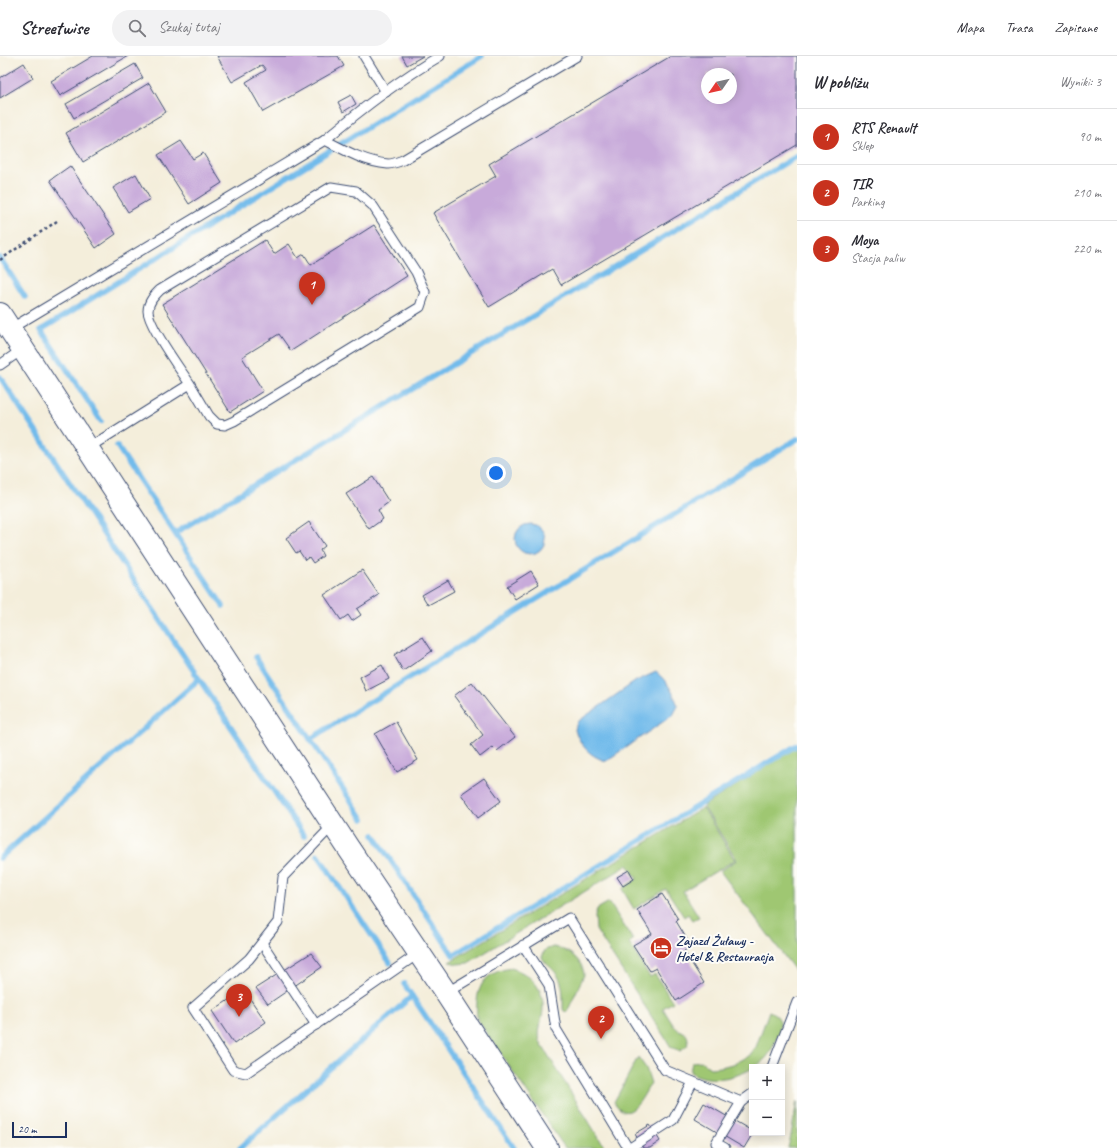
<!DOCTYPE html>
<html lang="pl">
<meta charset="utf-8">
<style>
body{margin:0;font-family:Caveat,sans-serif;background:#f2f2f3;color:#2b2b33}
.controls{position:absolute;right:12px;bottom:12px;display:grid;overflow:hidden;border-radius:0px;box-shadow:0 2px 10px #0003}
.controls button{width:36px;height:36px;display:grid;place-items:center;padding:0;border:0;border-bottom:1px solid #e1e1e2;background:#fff;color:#2b2b33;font:20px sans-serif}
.compass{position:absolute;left:701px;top:12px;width:36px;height:36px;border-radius:50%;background:#fff;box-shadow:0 2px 10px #0003;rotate:236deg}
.scale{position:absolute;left:12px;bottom:10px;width:55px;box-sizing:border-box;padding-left:4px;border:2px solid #1b2f5e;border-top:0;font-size:11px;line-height:14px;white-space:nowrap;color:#1b2f5e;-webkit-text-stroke:3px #fdfcf7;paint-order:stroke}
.you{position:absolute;left:496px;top:417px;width:14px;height:14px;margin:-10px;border:3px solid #fff;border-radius:50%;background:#1a73e8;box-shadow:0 0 0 6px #1a73e833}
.badge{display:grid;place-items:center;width:26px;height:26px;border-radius:50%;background:#c8321e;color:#fff;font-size:13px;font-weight:700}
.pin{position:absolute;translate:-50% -33px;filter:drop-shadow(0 1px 2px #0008)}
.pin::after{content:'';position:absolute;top:21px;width:14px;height:12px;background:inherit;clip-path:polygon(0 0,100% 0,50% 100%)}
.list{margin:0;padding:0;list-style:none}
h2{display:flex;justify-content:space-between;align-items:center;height:52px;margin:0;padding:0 16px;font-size:17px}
h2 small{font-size:13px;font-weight:400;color:#7c7c81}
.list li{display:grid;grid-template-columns:26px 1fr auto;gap:12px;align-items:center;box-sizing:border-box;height:56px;padding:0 16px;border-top:1px solid #e1e1e2}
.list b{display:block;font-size:15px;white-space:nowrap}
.list p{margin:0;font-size:13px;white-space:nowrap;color:#7c7c81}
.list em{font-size:13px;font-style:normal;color:#7c7c81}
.icon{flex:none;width:22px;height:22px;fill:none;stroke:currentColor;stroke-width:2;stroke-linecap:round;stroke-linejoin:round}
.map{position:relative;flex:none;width:797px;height:1092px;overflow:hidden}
header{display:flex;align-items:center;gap:24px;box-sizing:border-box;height:56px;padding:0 20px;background:#fff;border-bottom:1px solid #e1e1e2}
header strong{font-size:19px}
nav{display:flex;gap:22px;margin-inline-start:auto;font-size:14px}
.search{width:280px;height:36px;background:#f2f2f3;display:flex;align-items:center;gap:10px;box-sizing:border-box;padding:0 14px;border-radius:22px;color:#7c7c81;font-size:15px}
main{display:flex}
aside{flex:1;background:#fff}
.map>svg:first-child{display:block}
</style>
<header>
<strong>Streetwise</strong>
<div class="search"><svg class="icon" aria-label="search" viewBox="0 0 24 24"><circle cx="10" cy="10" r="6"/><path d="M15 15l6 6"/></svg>Szukaj tutaj</div>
<nav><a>Mapa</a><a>Trasa</a><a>Zapisane</a></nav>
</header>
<main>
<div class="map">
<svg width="797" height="1092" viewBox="0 0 797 1092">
<rect width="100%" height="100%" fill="#fdfcf7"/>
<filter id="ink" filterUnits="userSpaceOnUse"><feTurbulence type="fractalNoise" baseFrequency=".025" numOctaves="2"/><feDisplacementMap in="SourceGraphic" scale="8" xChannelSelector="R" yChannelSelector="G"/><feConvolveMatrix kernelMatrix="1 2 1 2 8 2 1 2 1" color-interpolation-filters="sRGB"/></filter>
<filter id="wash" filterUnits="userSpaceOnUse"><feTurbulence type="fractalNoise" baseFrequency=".012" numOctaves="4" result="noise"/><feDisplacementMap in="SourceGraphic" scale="16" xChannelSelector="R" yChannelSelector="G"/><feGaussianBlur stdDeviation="0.9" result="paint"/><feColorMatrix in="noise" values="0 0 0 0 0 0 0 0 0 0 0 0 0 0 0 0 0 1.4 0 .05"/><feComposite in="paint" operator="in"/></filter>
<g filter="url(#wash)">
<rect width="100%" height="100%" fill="#f4eedb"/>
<!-- green -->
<g fill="#9fc772" stroke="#5d7b68">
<path d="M797,691V917L720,815L737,804L703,750Z"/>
<path d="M703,752L735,804L683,835L699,861L692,864L688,858L684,861L666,833L634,853L622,833L637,823L628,809L468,907L458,908L449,906Z"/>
<path d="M609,846L633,884L629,887L650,921L655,918L673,946L663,952C666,958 670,964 674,970C681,978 691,975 687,990L680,995L671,991L596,874L595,860L597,853Z"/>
<path d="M553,891C567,893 583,903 584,919L568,954L567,956L564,955L563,953C563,940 564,926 555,916C550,910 545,908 542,901L545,894Z"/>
<path d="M511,912C529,917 544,931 543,952C543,963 537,974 540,986L605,1092H565L477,963C475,935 480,917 511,912Z"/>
<path d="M769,955C774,957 778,960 780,965C782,974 772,995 766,1002C748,1020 713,1030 690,1016L692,1006L701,1005L710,1012L721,1011L736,1007L749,1000L756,991Z"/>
<path d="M638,1001L646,1012L651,1027C642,1041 630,1071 614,1046Z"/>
<path d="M797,1045V1092H788L791,1079Z"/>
</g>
<!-- water -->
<g fill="#72bbeb" stroke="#4675a4">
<circle cx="530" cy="483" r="15"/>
<path d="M656,616C668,626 673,636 678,650L673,659L606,705C589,700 581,690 575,674L577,666L636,625Z"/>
</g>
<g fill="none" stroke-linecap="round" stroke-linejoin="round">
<!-- stream -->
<g stroke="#72bbeb" stroke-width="5.5">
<path d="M0,202L25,241"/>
<path d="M0,321L199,623L0,802"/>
<path d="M101,365L41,274L482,0"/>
<path d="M117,390L223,550"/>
<path d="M175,477L797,100"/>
<path d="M256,601L363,763"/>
<path d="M199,623L304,780"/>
<path d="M310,683L797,383"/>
<path d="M374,779L453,899L797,689"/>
<path d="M318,799L390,907"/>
<path d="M404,928L514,1092"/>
<path d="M240,1092L412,940"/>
</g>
</g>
<g id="blocks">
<!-- building -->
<g fill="#c8aada" fill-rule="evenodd">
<path d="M93,0H128L60,40L51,25Z"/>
<path d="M217,0H338L344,10L263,56L246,26L266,14L262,9L232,26Z"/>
<path d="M402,0H423L407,9Z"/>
<path d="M671,0H797V89L561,229L552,213L489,251L433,157L496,120L489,108ZM707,18H731V42H707Z"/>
<path d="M24,7L33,22L0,42V22Z"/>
<path d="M135,8L143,22L74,62L66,48Z"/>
<path d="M149,27L166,56L83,106L66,77Z"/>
<path d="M351,39L356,48L343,56L338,46Z"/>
<path d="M181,85L193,103L203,97L222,127L189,148L158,99Z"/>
<path d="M70,110L116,178L96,192L50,124Z"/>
<path d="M136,118L150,143L128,156L113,132Z"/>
<path d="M374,169L407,220L291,295L279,278L242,301L263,335L230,356L162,248L265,184L274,198L289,188L298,202L304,198L311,209Z"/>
<path d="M373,421L389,446L378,454L383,463L369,473L346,438Z"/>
<path d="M309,466L325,490L320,494L323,500L313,507L309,501L305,504L299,495L296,497L286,482Z"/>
<path d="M362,514L379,539L357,553L361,559L352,565L348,559L341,564L324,539Z"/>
<path d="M531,515L539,528L515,543L507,530Z"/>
<path d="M448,524L454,535L428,549L422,539Z"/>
<path d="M423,581L432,595L403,615L394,599Z"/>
<path d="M382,609L389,623L366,635L360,621Z"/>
<path d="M472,626L515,681L497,695L493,691L480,701L471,689L483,679L454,640Z"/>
<path d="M396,666L418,704L397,716L375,678Z"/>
<path d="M484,722L501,745L478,762L461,738Z"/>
<path d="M629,814L634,823L623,830L617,821Z"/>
<path d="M662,838L678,863L676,865L691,890L684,895L704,927L676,945L656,912L650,915L633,889L652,878L637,854Z"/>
<path d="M311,897L322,911L268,948L256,932Z"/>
<path d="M244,934L266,966L234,988L212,955Z"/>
<path d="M704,1047L752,1075L753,1077L744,1092L695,1063Z"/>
<path d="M650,1069L660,1085L650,1092H643L635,1078Z"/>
</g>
</g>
</g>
<g filter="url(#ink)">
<use href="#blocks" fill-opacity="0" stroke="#3c4c71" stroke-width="1"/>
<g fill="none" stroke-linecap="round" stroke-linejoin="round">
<!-- service casing -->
<g stroke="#3c4c71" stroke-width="11">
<g id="service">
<path d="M364,0L386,36"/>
<path d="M325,84C344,94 365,106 388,108C393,108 398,106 403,104L577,0"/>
<path d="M10,273L325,84C361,53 399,24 440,0"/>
<path d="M0,309L23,293"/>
<path d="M88,392L190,328L209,360L217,368L225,369L234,365L420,251L425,236L416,216L373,150L356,135L331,131L160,234C154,240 148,246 148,255C148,269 181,315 190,328"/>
<path d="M333,769L283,821L278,866L249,903L193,952L233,1014L246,1017L419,897"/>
<path d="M262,887L316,969"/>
<path d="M523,889L549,929L556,973L628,1092"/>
<path d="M446,937L569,862L665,1014L741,1046L752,1038"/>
<path d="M772,1011L797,946"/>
<path d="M630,1092L673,1064L693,1026"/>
<path d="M725,1092L716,1087L741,1046"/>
</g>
</g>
<!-- secondary casing -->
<g stroke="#3c4c71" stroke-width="24">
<path id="secondary" d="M0,258L347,790L446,937L547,1092"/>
</g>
<!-- path -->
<path stroke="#3c4c71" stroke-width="2.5" stroke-dasharray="3 3" stroke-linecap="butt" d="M0,204L57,165"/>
<!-- service -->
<use href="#service" stroke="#fff" stroke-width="9"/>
<!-- secondary -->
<use href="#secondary" stroke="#fff" stroke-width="22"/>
</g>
</g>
<!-- icons -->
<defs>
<g id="hotel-disc" transform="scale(1.15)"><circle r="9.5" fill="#c8321e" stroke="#fdfcf7"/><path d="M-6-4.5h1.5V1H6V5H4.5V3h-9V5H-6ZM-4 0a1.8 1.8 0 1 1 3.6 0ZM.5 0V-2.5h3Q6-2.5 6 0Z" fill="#fff"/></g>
</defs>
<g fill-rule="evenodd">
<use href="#hotel-disc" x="661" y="892"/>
</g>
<g text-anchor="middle" stroke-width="4" stroke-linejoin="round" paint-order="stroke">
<!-- poi labels -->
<g font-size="14" font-weight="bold" fill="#1b2f5e" stroke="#fdfcf7" text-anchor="start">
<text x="676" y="889">Zajazd Żuławy -<tspan x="676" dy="16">Hotel &amp; Restauracja</tspan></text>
</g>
</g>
</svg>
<div class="controls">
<button>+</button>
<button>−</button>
</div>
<svg class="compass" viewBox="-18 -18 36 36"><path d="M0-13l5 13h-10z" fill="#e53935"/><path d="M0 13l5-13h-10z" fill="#7c7c81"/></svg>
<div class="scale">20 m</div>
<div class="you"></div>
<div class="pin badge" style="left:312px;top:249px">1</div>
<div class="pin badge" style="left:601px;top:983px">2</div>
<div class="pin badge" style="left:239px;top:961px">3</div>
</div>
<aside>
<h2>W pobliżu<small>Wyniki: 3</small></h2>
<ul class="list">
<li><span class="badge">1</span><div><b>RTS Renault</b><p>Sklep</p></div><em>90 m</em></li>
<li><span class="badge">2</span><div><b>TIR</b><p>Parking</p></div><em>210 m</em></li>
<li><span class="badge">3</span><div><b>Moya</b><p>Stacja paliw</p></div><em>220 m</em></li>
</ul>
</aside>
</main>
